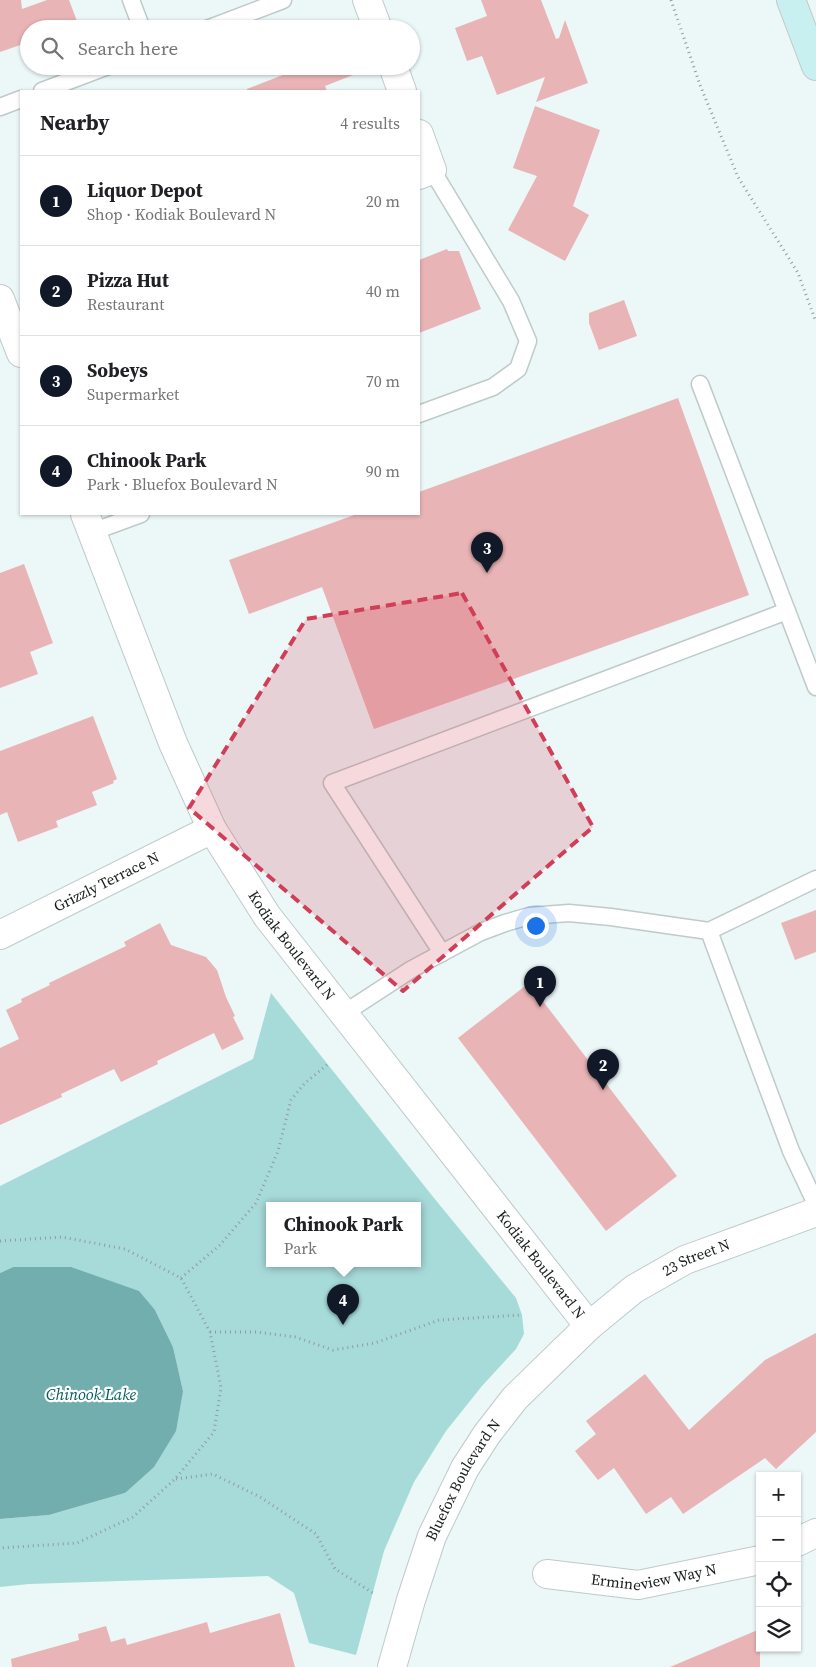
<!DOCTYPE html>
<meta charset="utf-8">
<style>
body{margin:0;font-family:"Source Serif 4",serif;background:#f6f6f6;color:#202124}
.controls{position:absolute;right:15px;bottom:15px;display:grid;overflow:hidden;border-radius:0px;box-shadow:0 1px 4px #0004}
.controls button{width:45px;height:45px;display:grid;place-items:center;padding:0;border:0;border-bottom:1px solid #e0e0e0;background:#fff;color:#202124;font:25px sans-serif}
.you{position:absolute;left:535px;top:925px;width:18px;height:18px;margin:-12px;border:4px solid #fff;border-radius:50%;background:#1a73e8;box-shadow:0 0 0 8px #1a73e833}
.badge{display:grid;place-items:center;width:32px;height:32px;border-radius:50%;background:#111827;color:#fff;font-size:16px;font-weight:700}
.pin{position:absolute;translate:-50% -41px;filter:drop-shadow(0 1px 2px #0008)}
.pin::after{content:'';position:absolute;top:26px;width:18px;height:15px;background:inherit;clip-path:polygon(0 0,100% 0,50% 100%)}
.popup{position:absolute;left:266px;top:1202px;width:155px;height:65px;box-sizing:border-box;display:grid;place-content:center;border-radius:0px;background:#fff;filter:drop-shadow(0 1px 4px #0005);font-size:16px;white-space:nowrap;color:#757577}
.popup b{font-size:19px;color:#202124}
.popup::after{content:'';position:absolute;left:50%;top:100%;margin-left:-10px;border:10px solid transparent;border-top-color:#fff}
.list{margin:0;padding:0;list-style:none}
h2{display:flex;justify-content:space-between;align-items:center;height:65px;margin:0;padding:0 20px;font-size:21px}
h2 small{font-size:16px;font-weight:400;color:#757577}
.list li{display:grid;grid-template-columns:32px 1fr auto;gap:15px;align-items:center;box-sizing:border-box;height:90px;padding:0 20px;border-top:1px solid #e0e0e0}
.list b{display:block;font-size:19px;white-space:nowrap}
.list p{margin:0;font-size:16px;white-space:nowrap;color:#757577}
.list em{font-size:16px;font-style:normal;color:#757577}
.icon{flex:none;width:28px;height:28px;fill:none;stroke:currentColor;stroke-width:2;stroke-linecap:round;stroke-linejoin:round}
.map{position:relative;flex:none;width:816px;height:1667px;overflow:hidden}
.search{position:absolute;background:#fff;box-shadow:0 1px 4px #0004;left:20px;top:20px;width:400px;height:55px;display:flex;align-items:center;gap:12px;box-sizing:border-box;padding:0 18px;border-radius:28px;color:#757577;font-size:19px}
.panel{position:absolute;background:#fff;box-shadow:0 1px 4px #0004;left:20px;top:90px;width:400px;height:425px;border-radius:0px}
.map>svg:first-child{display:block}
</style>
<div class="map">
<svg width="816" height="1667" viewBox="0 0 816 1667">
<rect width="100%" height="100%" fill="#ecf7f7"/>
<!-- green -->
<path fill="#a7dbda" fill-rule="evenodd" d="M271,993L434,1198L516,1298L522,1315L524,1334L516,1349L482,1386L446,1431L414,1482L384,1551L356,1655L309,1643L294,1593L268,1576L29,1584L0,1587V1519L49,1515L125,1493L183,1391L173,1347L155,1310L13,1267L0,1273V1186L253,1059ZM269,1206H417V1264H269Z"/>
<!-- water -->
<path fill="#72aead" d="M13,1267H71L139,1291L155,1310L173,1347L183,1391L176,1431L154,1467L125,1493L49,1515L0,1519V1273Z"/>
<!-- building -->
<g fill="#e9b4b6">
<path d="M0,0H21L22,9L47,0H69L80,29H29V42L0,52Z"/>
<path d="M481,0H541L556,39L559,38L565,20L588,83L536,102L545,77L497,95L482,56L467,61L455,28L487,16Z"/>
<path d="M306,66H370L371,68L325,86L327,91H247V89Z"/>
<path d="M535,106L600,130L573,206L589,215L565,261L508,230L537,176L513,168Z"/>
<path d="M447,249L448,251H459L481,309L419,333V260Z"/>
<path d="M624,300L637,336L599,350L589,323V313Z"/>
<path d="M678,398L749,595L374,729L322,587L249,614L229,560L357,514H419V492Z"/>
<path d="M24,564L53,643L30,652L38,674L0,688V573Z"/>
<path d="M93,716L117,779L113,781L114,783L92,792L97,805L56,821L58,827L18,842L7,812L0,815V751Z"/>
<path d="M816,910V952L795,960L781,923Z"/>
<path d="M160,923L171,945L206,957L217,970L226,997L235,1016L233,1017L244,1039L222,1050L214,1033L157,1061L158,1064L121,1082L114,1069L61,1094L62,1097L0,1125V1048L19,1039L6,1010L22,1002L21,999L50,985L49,983L126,946L124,942Z"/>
<path d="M529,983L677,1176L606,1231L458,1038Z"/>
<path d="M816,1333V1432L776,1469L765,1458L683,1514L671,1497L646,1514L614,1468L598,1480L575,1451L596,1434L586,1421L645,1374L689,1430L765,1360Z"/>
<path d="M280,1613L295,1667H12L11,1659L79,1640L78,1634L106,1626L111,1642L125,1638L127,1645L207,1622L210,1633Z"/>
<path d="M760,1629V1667H670Z"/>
</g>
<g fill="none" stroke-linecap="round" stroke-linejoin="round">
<!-- service casing -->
<g stroke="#bfcac9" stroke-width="19">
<g id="service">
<path d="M131,0L142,29"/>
<path d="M207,29L283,0"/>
<path d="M42,91L108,66"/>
<path d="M0,107L21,99"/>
<path d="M700,384L816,687"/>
<path d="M419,414L493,387L518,369L528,341L511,301L432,170"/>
<path d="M92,532L141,514"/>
<path d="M709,931L816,879"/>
<path d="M442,953L332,783L787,611"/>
<path d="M343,1014L412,969L481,932L505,923L529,916L569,913L611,917L709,931L791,1151L816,1204"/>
</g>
</g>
<!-- minor casing -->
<g stroke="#bfcac9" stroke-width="30">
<g id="minor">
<path d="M367,0L378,29"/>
<path d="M393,66L402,91"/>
<path d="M419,134L432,170L419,175"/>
<path d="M0,299L21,353"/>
<path id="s1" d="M85,514L173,743L212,829L267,916L589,1326"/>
<path id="s2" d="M0,935L212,829"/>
<path d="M797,1542L816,1533"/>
<path id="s3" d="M547,1574L638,1585L760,1560"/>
<path id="s4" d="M392,1667L411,1600L432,1536L465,1468L487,1434L515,1398L589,1326L634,1289L685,1260L816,1212"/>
</g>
</g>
<!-- secondary casing -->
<g stroke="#bfcac9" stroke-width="30">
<path id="secondary" d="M791,0L816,66"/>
</g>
<!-- path -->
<g stroke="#939b9b" stroke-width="3" stroke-dasharray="1 4" stroke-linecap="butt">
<path d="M671,0L700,85L738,177L798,273L816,322"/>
<path d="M0,1241L62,1237L125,1249L181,1278L210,1332L221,1388L214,1432L175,1479L133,1517L77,1543L0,1548"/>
<path d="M181,1278L220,1245L256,1203L278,1151L291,1100L305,1083L328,1064"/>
<path d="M210,1332H257L295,1337L333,1350L375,1343L439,1320L522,1315"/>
<path d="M176,1479L213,1474L260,1497L316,1534L335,1569L373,1593"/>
</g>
<!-- service -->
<use href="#service" stroke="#fff" stroke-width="16"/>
<!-- minor -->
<use href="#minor" stroke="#fff" stroke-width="28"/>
<!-- secondary -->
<use href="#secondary" stroke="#c8f0f0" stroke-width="28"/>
</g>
<!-- marked area -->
<path fill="#d03f57" fill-opacity="0.2" stroke="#d03f57" stroke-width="4" stroke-dasharray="10 6" stroke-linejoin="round" d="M462,593L593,827L403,991L189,808L306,619Z"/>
<g text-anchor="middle" stroke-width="4.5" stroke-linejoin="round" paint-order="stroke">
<!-- street labels -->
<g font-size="15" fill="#181c1c" stroke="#fff">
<text dy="5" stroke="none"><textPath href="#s2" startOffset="119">Grizzly Terrace N</textPath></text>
<text dy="5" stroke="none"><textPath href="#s1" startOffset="481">Kodiak Boulevard N</textPath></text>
<text dy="5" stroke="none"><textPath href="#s4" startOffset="530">23 Street N</textPath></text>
<text dy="5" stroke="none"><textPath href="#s1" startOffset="886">Kodiak Boulevard N</textPath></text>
<text dy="5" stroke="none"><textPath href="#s4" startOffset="201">Bluefox Boulevard N</textPath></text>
<text dy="5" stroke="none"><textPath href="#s3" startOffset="108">Ermineview Way N</textPath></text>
</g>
<!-- water labels -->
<g font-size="16" font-style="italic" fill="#015d5d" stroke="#fff">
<text x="91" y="1400">Chinook Lake</text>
</g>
</g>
</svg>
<div class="controls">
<button>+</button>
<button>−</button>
<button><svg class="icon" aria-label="locate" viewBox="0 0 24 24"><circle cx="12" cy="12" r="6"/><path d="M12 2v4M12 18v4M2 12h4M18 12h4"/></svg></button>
<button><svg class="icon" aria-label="layers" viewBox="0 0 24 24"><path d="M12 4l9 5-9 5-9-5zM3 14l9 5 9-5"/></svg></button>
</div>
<div class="you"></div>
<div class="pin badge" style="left:540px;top:1007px">1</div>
<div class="pin badge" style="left:603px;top:1090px">2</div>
<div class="pin badge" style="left:487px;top:573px">3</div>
<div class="pin badge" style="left:343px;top:1325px">4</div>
<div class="popup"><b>Chinook Park</b>Park</div>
<div class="search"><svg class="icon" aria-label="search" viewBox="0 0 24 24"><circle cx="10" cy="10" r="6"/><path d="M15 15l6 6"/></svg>Search here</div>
<section class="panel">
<h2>Nearby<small>4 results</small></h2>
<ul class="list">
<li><span class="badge">1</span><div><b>Liquor Depot</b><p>Shop · Kodiak Boulevard N</p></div><em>20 m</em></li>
<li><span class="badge">2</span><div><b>Pizza Hut</b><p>Restaurant</p></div><em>40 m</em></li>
<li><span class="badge">3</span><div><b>Sobeys</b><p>Supermarket</p></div><em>70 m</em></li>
<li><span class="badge">4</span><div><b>Chinook Park</b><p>Park · Bluefox Boulevard N</p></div><em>90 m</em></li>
</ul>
</section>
</div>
